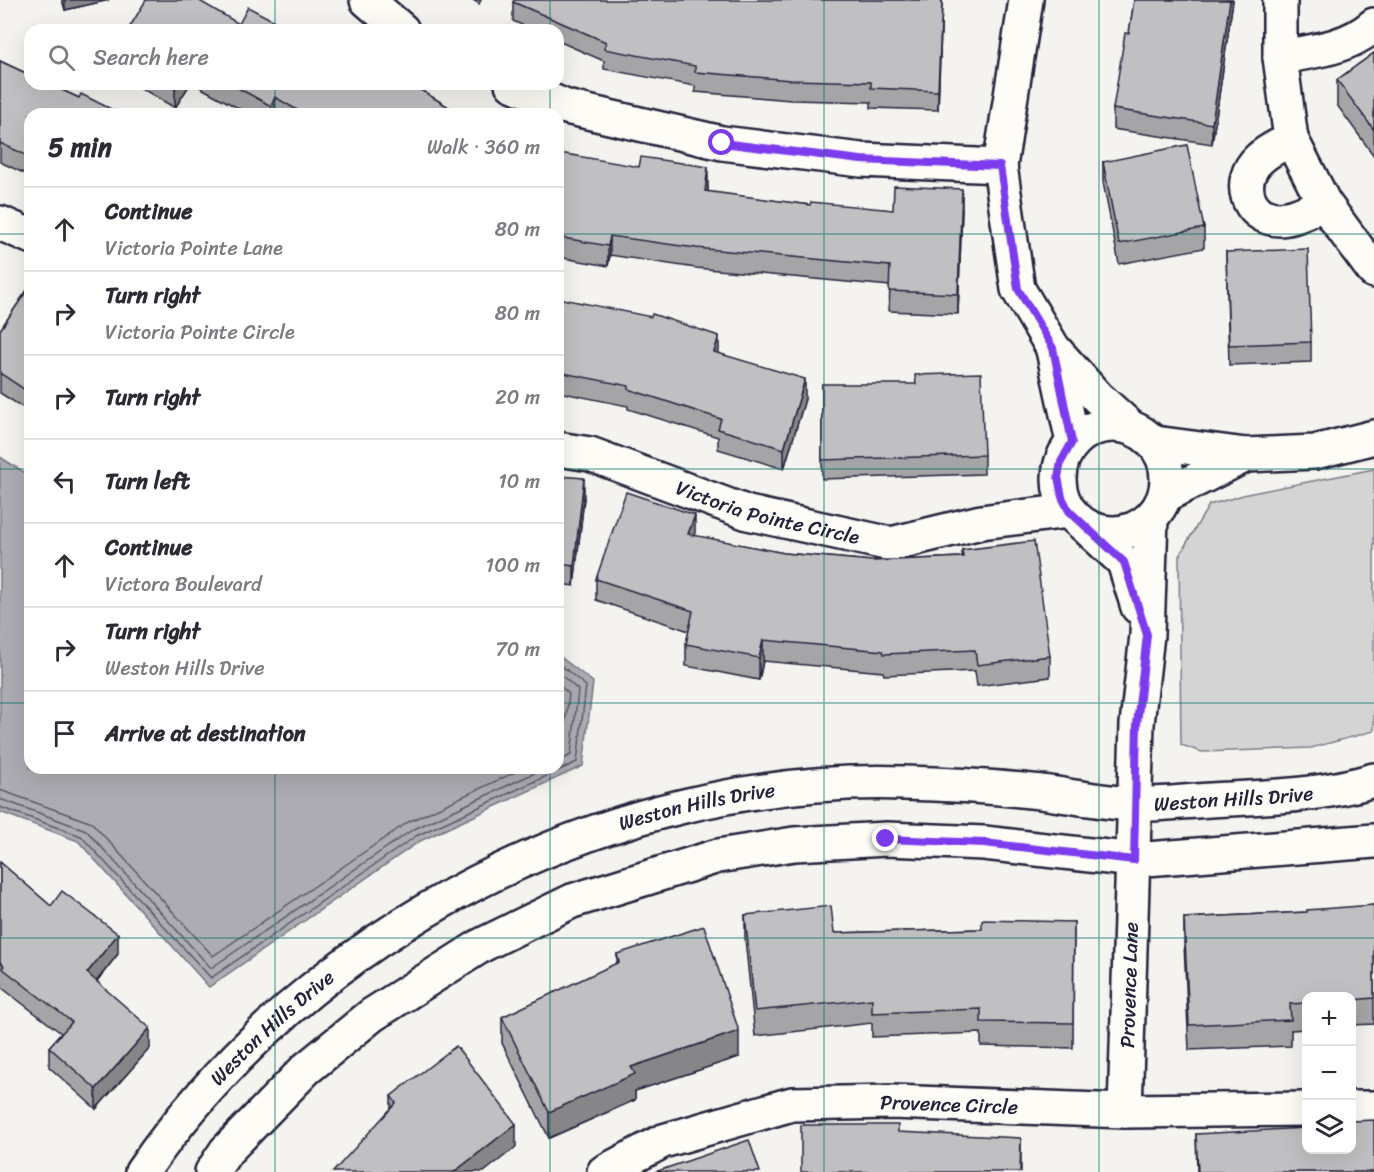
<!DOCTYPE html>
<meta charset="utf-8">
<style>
body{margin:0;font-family:Sriracha,sans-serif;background:#f2f2f3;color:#2b2b33}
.controls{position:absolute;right:18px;bottom:18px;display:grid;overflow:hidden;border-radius:12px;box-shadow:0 6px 24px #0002}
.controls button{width:54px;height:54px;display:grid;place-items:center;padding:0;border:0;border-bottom:2px solid #e1e1e2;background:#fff;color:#2b2b33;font:30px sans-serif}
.stop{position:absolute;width:18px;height:18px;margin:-14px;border:4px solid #7c3aed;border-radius:50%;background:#fff}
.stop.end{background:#7c3aed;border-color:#fff;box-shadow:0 2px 6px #0008}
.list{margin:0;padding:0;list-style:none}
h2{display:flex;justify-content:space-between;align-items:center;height:78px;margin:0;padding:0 24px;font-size:26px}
h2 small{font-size:20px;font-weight:400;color:#7c7c81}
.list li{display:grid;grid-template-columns:39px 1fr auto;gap:18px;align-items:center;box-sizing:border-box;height:84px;padding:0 24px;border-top:2px solid #e1e1e2}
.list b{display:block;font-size:22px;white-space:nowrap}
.list p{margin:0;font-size:20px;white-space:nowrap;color:#7c7c81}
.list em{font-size:20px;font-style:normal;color:#7c7c81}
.icon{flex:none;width:33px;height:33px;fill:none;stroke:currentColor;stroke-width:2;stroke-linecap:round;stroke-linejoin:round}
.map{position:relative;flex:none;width:1374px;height:1172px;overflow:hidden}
.search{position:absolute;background:#fff;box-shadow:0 6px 24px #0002;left:24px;top:24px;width:540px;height:66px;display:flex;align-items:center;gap:15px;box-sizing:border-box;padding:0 21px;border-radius:18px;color:#7c7c81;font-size:22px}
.panel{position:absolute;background:#fff;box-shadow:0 6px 24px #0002;left:24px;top:108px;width:540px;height:666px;border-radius:18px}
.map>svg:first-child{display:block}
</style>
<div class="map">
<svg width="1374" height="1172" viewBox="0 0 1374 1172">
<rect width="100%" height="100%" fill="#f4f3ef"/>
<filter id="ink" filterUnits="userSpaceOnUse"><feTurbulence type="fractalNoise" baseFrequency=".0167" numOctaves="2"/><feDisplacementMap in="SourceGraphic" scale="12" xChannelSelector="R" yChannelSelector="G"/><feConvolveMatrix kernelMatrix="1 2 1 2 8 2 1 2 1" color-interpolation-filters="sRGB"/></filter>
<g filter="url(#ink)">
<!-- green -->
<path fill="#d5d4d5" stroke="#7c7b88" stroke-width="1.5" d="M1374,469V731L1311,748L1202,752L1181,745L1179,556L1209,505L1247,494Z"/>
<!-- water -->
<path fill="#acacb2" stroke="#757582" stroke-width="1.5" d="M0,457L30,476V768H558V655L593,682L583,766L420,841L209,987L78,841L0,812Z"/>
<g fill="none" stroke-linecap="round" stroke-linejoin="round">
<!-- shore -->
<g stroke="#59596b" stroke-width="1.5">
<path d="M558,672L578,690L571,755L558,762"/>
<path d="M558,684L569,694L562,749L558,752"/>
<path d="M0,790L92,823L213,956L408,822L524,768"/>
<path d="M0,799L86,830L211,968L412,830L545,768"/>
<path d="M0,807L81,836L211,978L416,836L577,762L586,686L558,663"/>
</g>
<!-- minor casing -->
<g stroke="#22223b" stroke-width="38">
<g id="minor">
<path d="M367,0L402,30"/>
<path d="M1026,0L1000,166L1018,289L1053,348L1097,397L1129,426"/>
<path d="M1280,0V57L1291,139L1324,203L1374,271"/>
<path d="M1280,57C1314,51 1348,48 1374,25"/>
<path d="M512,84L566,107L722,143L861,160L1000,166"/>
<path d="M1291,139C1281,145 1267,151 1259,159C1236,180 1246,219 1280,219C1296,218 1310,210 1324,203"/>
<path d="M0,223L30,236"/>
<path d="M1053,350L1073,442"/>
<circle cx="1113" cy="479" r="54"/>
<path d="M1155,443L1246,455L1315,452L1374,437"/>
<path id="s1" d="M558,449L590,454L748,513L891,544L981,522L1069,511"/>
<path d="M1166,495L1246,455"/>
<path d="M1084,525L1124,562L1138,607"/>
<path d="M1352,1108H1374"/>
<path id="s2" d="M1125,1111L1137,724L1147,635L1151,518"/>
<path id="s3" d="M142,1172C309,930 609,774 904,783C950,784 995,787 1041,792C1072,796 1105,803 1136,804C1161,805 1187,801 1211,800C1266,797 1321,796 1374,780"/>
<path d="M212,1172L226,1151L306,1069L372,1015L482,945L572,901L718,856L794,844L887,839L984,843L1134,860L1374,841"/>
<path id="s4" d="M604,1172L663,1141L792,1104L892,1102L1125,1111L1306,1109"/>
</g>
</g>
<!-- minor -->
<use href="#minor" stroke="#fdfcf7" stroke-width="33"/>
</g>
<!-- wall -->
<g fill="#a5a4a7" stroke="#22223b" stroke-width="1.5">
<path d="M62,0H109L65,10Z"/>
<path d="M473,0H481L479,4Z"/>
<path d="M942,0L938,110L871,108V102L791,100L695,92V86L604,69V61L558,41V30H533L513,21V2Z"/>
<path d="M1134,0H1233L1212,144L1113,129V109L1129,33Z"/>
<path d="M1374,53V156L1337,105V80Z"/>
<path d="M0,61L79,98L121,114H30V176L0,162Z"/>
<path d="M134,84H190L175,108Z"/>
<path d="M194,84H411L460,114H249Z"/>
<path d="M558,162L708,187V192L810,205L893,210L962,209L958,314L889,311L890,286L696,268L610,255L608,266L558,257Z"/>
<path d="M1103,162L1204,228V248L1119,264L1103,182Z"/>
<path d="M1226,252L1311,342V362L1229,365Z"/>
<path d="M30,286V412L0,393V330Z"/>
<path d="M558,298L719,353L805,399L784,469L718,449V437L628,409V406L558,392Z"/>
<path d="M822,384L984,455V474L822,479Z"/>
<path d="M558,476L584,498L574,586L558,584Z"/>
<path d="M695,536L784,553L872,561L962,557V550L1050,656V677L977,686L975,671L884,675L883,672L763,661L759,680L686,666V644L689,631L596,600V579Z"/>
<path d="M0,862L51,906L118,954L97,981L150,1048L96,1109L49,1067V1047L61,1033L2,988V984L0,982Z"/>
<path d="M1374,905V1024L1352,1025V996H1306V1029L1291,1030V1046L1189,1050L1184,944V918L1307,912Z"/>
<path d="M745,915L834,933L982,929L1074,922L1073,1048L981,1046V1033L872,1037V1023L755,1036L745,939Z"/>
<path d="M617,954L739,1057L635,1091V1100L549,1138L502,1043V1017L617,964Z"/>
<path d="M391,1096L516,1147L391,1110Z"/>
<path d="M1196,1134L1306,1149L1374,1172H1197Z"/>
</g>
<!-- shaded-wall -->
<g fill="#868688" stroke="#22223b" stroke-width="1.5">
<path d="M65,0H109L65,10Z"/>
<path d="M942,0L938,110V91Z"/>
<path d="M1230,0H1233L1212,144V124Z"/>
<path d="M178,84H190L175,108V89Z"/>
<path d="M275,97V114H271V106Z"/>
<path d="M708,167V187L705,211V191Z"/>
<path d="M962,189V209L958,314V294Z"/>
<path d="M610,236V255L608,266V246Z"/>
<path d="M719,336V355L714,352Z"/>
<path d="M805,379V399L784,469V449Z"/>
<path d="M584,478V498L574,586V566Z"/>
<path d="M695,515V536L688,534Z"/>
<path d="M763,640V661L759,680V658Z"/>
<path d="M118,934V954L87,993V973Z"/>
<path d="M150,1028V1048L96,1109V1089Z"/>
<path d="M739,1031V1057L635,1091V1100L549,1138V1112L631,1067Z"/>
<path d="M516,1124V1147L484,1172H454Z"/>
<path d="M1021,1138V1172H1020Z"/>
</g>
<!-- building -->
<g fill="#c0bfc2" stroke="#22223b" stroke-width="1.5">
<path d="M146,0H198L239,24L248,7L291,30H128Z"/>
<path d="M514,0H942L938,91L871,88V82L791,80L695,72V66L604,49L606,42L513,2Z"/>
<path d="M1134,0H1230L1212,124L1113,109L1125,33H1129Z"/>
<path d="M1374,53V130L1337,80Z"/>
<path d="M0,61L30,75V84H49L79,98L81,94L121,114H30V157L0,143Z"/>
<path d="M167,84H178L175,89Z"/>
<path d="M231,84H411L460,114H304L275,97L271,106Z"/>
<path d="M1187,145L1204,228L1119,244L1103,162Z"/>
<path d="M560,153L639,167L641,157L708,167L705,191L810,205L811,202L893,210L894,186L962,189L958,294L889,291L890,266L696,248L610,236L608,246L558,237V162Z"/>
<path d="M1308,249L1311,342L1229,345L1226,252Z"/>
<path d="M30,286V393L0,373V330Z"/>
<path d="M558,298L651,317L652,314L719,336L714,352L805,379L784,449L718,429L721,419L628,389L629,386L558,372Z"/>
<path d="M981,373L984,455L822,460V384H916L915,375Z"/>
<path d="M558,476L584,478L574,566L558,564Z"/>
<path d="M626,492L695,515L688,534L784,553L872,561L963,557L962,550L1034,541L1050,656L977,665L975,650L884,654L883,651L763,640L759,658L686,644L693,611L596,579Z"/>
<path d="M0,862L51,906L62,891L118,934L87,973L150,1028L96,1089L49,1047L72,1022L2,968L4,966L0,962Z"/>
<path d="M1374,905V998L1352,1000V996H1306V1003L1290,1004L1291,1020L1189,1025L1184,918L1307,912V910Z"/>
<path d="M831,906L834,933L982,929V920L1074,922L1073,1023L981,1022V1009L872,1013V999L755,1011L745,915Z"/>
<path d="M704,926L739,1031L631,1067L635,1074L549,1112L502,1017L619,962L617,954Z"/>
<path d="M456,1046L516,1124L454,1172H333L396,1103L391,1096Z"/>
<path d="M1374,1120V1172H1198L1196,1134L1306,1128V1149H1352V1121Z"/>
<path d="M801,1125H898V1132L1021,1138L1020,1172H801Z"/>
<path d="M749,1140L760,1172H655Z"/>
</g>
</g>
<g fill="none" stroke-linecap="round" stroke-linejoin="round" filter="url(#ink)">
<!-- route -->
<path stroke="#7c3aed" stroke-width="8" d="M722,143L861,160L1000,166L1018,289L1053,348L1072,442L1061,462L1058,477L1062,497L1069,511L1124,562L1147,635L1137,724L1134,860L984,843L886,839"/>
</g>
<!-- grid -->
<path fill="none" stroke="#0f766e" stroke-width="1.5" stroke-opacity="0.55" d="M275,0V30M550,0V30M824,0V1172M1099,0V1172M275,84V114M550,84V114M0,234H30M558,234H1374M0,469H30M558,469H1374M0,703H30M558,703H1374M275,768V1172M550,768V1172M0,938H1374"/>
<g text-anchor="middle" stroke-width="4.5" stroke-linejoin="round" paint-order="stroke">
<!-- street labels -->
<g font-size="20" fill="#22223b" stroke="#fdfcf7">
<text dy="7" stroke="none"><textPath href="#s1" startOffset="220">Victoria Pointe Circle</textPath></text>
<text dy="7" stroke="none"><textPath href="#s3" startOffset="1221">Weston Hills Drive</textPath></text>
<text dy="7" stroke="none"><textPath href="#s3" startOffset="681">Weston Hills Drive</textPath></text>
<text dy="7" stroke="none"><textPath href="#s2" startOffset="126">Provence Lane</textPath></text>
<text dy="7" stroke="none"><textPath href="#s3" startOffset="195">Weston Hills Drive</textPath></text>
<text dy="7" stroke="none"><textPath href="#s4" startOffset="358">Provence Circle</textPath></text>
</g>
</g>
</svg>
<div class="controls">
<button>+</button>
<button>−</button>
<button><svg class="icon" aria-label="layers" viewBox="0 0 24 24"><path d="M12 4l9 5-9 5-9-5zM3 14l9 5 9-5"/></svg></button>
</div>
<div class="stop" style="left:722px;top:143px"></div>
<div class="stop end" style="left:886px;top:839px"></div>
<div class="search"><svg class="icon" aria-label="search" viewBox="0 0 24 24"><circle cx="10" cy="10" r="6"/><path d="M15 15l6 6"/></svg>Search here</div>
<section class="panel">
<h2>5 min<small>Walk · 360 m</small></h2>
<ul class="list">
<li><svg class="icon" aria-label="ahead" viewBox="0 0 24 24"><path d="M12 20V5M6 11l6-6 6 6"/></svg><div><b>Continue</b><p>Victoria Pointe Lane</p></div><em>80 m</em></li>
<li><svg class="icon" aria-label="right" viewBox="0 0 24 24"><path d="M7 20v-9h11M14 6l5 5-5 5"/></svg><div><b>Turn right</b><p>Victoria Pointe Circle</p></div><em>80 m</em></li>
<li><svg class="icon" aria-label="right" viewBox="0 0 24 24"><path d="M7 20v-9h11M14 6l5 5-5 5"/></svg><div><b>Turn right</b></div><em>20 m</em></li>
<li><svg class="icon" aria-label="left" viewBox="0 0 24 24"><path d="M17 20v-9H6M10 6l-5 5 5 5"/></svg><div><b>Turn left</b></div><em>10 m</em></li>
<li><svg class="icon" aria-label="ahead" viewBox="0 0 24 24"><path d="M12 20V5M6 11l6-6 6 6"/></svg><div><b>Continue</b><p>Victora Boulevard</p></div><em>100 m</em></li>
<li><svg class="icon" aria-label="right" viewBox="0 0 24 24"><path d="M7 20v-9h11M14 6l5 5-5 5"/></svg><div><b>Turn right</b><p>Weston Hills Drive</p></div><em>70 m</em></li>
<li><svg class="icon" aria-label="arrive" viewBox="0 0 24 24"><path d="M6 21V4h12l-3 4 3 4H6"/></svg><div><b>Arrive at destination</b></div></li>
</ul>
</section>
</div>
